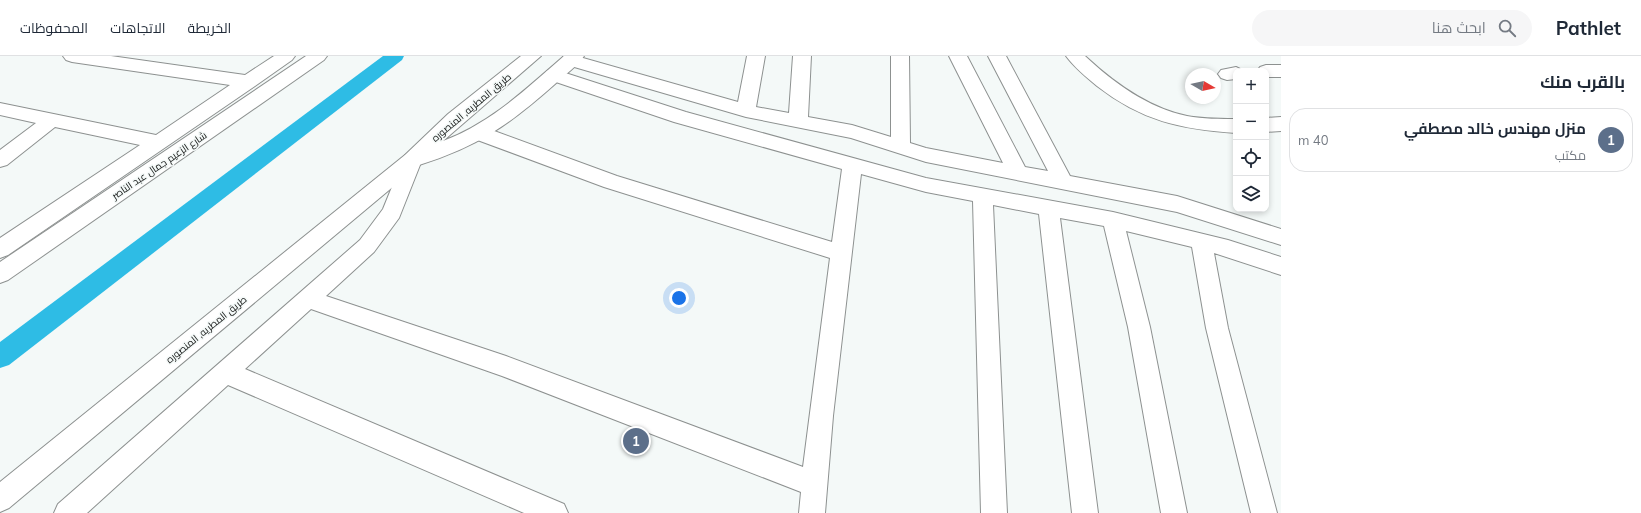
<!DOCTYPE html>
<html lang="ar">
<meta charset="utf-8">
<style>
body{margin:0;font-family:Mulish,Cairo,sans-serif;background:#f6f6f7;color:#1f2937;direction:rtl}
.controls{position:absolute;right:12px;top:12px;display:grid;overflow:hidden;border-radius:8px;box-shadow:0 2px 6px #0003}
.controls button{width:36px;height:36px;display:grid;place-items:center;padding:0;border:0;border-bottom:1px solid #e0e1e3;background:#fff;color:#1f2937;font:20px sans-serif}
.compass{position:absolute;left:1185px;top:12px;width:36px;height:36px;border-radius:50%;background:#fff;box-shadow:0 2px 6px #0003;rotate:99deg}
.you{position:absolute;left:679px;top:242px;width:14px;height:14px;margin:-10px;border:3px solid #fff;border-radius:50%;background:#1a73e8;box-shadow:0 0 0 6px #1a73e833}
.badge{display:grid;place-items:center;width:26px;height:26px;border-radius:50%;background:#a8722d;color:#fff;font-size:13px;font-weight:700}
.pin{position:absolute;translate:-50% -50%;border:2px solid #fff;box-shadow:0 1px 4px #0006}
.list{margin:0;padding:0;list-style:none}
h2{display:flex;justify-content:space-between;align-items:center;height:52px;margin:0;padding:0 16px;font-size:17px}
h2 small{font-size:13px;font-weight:400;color:#747a83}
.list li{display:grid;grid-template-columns:26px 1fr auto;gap:12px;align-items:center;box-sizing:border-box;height:64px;margin:0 8px 8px;padding:0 8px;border:1px solid #e0e1e3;border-radius:16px}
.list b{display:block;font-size:15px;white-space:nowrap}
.list p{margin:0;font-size:13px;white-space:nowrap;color:#747a83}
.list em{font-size:13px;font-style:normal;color:#747a83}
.icon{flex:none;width:22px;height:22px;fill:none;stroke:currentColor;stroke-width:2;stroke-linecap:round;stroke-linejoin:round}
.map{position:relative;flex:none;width:1281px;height:457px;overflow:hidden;direction:ltr}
header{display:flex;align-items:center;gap:24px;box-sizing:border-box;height:56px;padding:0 20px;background:#fff;border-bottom:1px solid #e0e1e3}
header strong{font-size:19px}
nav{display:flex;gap:22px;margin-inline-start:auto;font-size:14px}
.search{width:280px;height:36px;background:#f6f6f7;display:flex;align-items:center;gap:10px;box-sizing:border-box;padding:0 14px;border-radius:22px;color:#747a83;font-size:15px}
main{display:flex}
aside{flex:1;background:#fff}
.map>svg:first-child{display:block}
</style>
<header>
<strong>Pathlet</strong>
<div class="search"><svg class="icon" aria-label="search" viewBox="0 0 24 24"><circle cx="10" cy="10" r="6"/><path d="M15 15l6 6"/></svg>ابحث هنا</div>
<nav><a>الخريطة</a><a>الاتجاهات</a><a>المحفوظات</a></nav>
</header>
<main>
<aside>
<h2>بالقرب منك<small></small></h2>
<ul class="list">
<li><span class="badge" style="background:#5c6f8a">1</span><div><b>منزل مهندس خالد مصطفي</b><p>مكتب</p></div><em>40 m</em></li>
</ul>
</aside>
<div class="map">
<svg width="1281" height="457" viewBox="0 0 1281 457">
<rect width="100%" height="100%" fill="#f4f9f8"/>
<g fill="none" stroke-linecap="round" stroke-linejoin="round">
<!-- canal -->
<path fill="#2ebce5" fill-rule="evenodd" d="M383,0H404L402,4L9,309L0,312V286Z"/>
<!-- minor casing -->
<g stroke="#8d9190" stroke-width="2">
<g id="minor">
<path d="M63,0H111L245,19L274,0H295L292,4L255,30L8,199L0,202V182L140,89L55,71L7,109L0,111V94L36,67L0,59V47L156,79L230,29L72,6L66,4Z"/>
<path d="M306,0H327L324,4L8,224L0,227V206Z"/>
<path d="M564,0H576L738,46L747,0H765L756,51L789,57L793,0H811L808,61L852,69L891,81V0H909L910,87L926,92L1003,107L949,0H967L1025,111L1048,115L988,0H1006L1070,120L1177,140L1281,173V189L1177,156L926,106L851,82L746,61L564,8L561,4Z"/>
<path d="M1066,0H1085C1114,27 1148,52 1187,60C1203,63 1220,63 1236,63V77C1180,73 1142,65 1097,30C1086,21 1074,11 1066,0Z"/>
<path d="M1266,9H1281V21H1266V15H1257L1260,11Z"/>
<path d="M1236,11L1244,15H1236V23L1227,24L1221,22L1218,18L1221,14Z"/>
<path d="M553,13L686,56L926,122L1113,156L1228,184L1281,201V219L1214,197L1228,272L1277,457H1251L1206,272L1192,191L1126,175L1150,271L1187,457H1161L1128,271L1104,170L1060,162L1098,457H1072L1039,158L993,149L1007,457H981L973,145L926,136L861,118L833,360L825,457H799L801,436L502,320L311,253L245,313L564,448L568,457H524L228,329L87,457H54L58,448L360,184L383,153L405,99L412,97L419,99L422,104L399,162L374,196L326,240L506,300L803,411L830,202L604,131L472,82L470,77L472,72L479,70L486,72L617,120L832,186L842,113L674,66L547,23L544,19L547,15Z"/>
<path d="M1281,61V75L1266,76V62Z"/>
</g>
</g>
<!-- major casing -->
<g stroke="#8d9190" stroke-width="2">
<path id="major" d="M521,0H541L443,85C491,67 526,33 564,0H584C577,11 564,19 555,28C510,68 478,91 419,109L9,452L0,456V426L405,99L448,58Z"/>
</g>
<!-- minor -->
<use href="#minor" fill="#fff" fill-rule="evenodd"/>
<!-- major -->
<use href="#major" fill="#fff" fill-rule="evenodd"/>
</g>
<g text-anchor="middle" stroke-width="3" stroke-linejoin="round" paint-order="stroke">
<!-- street labels -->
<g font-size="10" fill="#141615" stroke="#f4f9f8">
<text transform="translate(471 51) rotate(-40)" y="4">طريق المطريه, المنصوره</text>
<text transform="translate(159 109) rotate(-34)" y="4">شارع الزعيم جمال عبد الناصر</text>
<text transform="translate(206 273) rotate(-39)" y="4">طريق المطريه, المنصوره</text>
</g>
</g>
</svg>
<div class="controls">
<button>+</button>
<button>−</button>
<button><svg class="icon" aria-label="locate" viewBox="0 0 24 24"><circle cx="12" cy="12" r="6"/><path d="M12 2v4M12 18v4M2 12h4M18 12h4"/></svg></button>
<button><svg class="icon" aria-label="layers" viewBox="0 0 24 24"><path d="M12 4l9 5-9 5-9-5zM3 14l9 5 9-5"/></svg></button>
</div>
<svg class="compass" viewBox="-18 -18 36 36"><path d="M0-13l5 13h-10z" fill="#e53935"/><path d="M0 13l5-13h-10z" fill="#747a83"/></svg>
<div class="you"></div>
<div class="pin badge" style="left:636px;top:385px;background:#5c6f8a">1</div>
</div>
</main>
